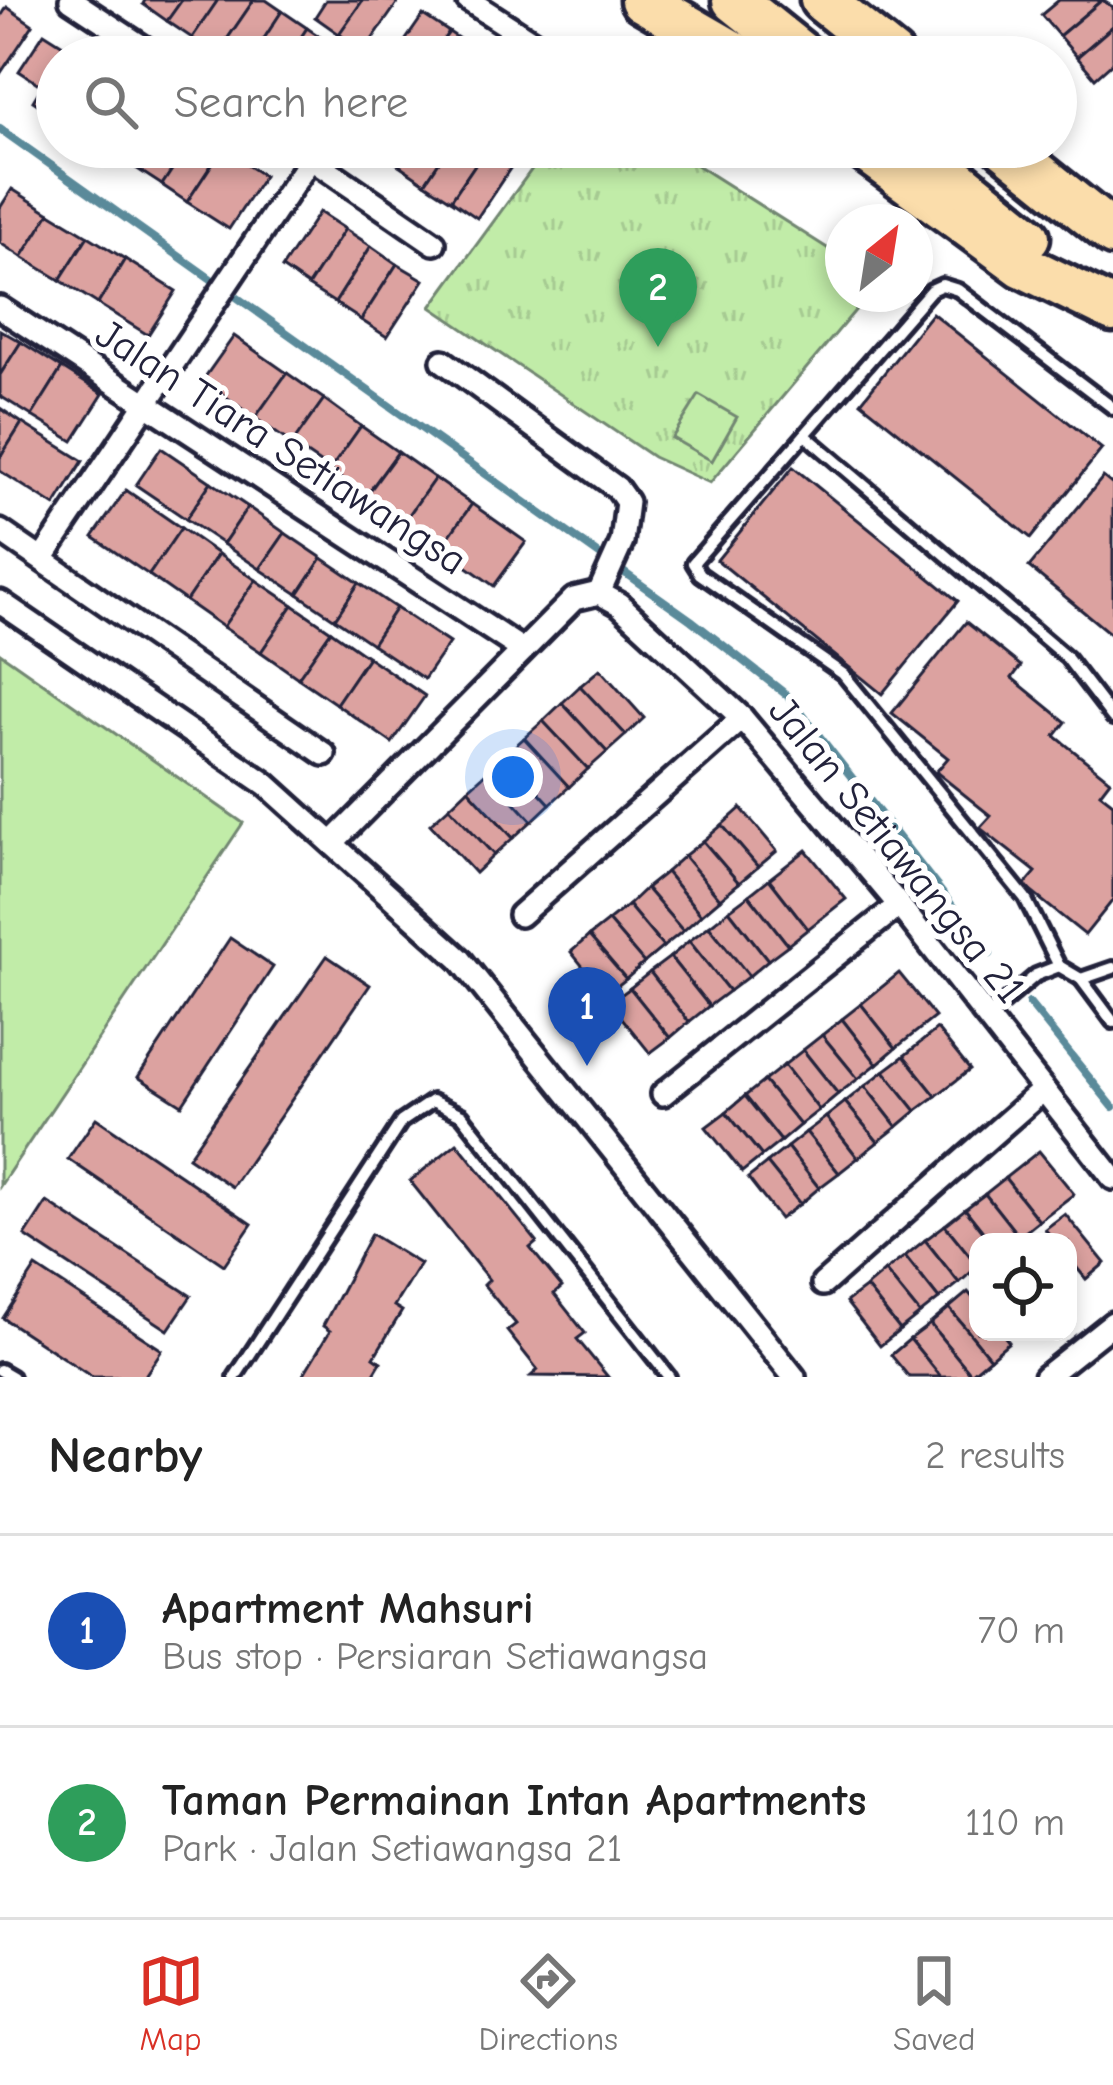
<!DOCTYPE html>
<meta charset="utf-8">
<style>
body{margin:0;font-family:"Comic Neue",sans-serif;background:#f6f6f6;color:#222}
.controls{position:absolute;right:36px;bottom:36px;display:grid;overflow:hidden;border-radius:24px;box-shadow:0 6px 18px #0003}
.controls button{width:108px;height:108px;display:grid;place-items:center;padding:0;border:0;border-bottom:3px solid #e0e0e0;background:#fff;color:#222;font:60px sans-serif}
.compass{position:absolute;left:825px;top:204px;width:108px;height:108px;border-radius:50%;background:#fff;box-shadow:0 6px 18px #0003;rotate:30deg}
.you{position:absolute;left:513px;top:777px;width:42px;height:42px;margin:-30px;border:9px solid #fff;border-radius:50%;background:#1a73e8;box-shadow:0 0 0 18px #1a73e833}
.badge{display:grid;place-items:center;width:78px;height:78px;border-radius:50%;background:#d93025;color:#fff;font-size:39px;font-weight:700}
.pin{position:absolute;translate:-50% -99px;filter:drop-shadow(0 3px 6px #0008)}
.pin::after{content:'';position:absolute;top:63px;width:42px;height:36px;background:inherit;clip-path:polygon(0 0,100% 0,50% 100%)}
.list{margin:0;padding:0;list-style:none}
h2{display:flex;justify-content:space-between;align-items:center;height:156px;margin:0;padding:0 48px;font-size:51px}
h2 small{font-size:39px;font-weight:400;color:#767676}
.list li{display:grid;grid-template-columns:78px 1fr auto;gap:36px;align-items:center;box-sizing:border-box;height:192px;padding:0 48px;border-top:3px solid #e0e0e0}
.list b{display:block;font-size:45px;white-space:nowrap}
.list p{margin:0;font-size:39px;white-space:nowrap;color:#767676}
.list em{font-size:39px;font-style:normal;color:#767676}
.icon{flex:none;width:66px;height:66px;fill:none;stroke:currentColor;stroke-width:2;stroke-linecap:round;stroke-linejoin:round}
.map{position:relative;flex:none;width:1113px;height:1377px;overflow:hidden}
.search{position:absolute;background:#fff;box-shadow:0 6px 18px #0003;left:36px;right:36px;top:36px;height:132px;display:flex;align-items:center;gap:30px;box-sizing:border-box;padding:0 42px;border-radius:66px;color:#767676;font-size:45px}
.sheet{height:540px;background:#fff}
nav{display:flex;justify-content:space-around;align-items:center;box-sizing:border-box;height:168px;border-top:3px solid #e0e0e0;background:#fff;font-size:33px;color:#767676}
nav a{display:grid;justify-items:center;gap:6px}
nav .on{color:#d93025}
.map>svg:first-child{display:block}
</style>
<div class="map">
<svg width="1113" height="1377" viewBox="0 0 1113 1377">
<defs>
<pattern id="grass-tufts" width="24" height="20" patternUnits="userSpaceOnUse" patternTransform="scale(3)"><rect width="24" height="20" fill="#c1eca8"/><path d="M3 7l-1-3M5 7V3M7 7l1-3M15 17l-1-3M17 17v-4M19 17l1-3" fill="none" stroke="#a6ca92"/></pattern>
</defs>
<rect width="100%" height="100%" fill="#fff"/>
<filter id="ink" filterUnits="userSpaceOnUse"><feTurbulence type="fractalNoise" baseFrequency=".00833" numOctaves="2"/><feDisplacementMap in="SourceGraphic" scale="24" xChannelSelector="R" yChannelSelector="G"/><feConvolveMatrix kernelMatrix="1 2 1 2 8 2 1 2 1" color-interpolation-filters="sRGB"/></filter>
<g filter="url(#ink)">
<!-- grass -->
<path fill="url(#grass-tufts)" stroke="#728772" stroke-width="3" d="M548,147H668L843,258V294H869L710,483L653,457L431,307Z"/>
<!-- pitch -->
<g fill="#c1eca8" stroke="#728772" stroke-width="3">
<path d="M699,395L737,417L712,461L672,438Z"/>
<path d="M0,653L243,823L0,1186Z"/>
</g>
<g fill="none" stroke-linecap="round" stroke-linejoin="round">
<!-- stream -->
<g stroke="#5a8a9a" stroke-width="8">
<path d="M0,129L691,620L788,696L990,954"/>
<path d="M1029,1003L1113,1107"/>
</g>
</g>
<!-- building -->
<g fill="#dca2a0" stroke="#22223b" stroke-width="3">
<path d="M145,0H182L167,21L143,4Z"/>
<path d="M182,0H218L192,38L167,21Z"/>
<path d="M218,0H254L217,54L192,38Z"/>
<path d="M254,0H266L282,11L252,57H221L217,54Z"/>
<path d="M326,0H363L339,34L315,17Z"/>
<path d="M363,0L399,1L364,51L339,34Z"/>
<path d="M1059,0H1102L1059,36L1041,15Z"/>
<path d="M1102,0L1113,7V26L1077,57L1059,36Z"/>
<path d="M7,7L33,25L0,74V18Z"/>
<path d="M282,11L307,28L288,57H252Z"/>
<path d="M423,15L449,32L431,57H394Z"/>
<path d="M1113,26V62L1095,78L1077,57Z"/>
<path d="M307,28L332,45L324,57H288Z"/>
<path d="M449,32L474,49L469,57H431Z"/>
<path d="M44,33L82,57H57V117L33,101L42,86L19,71Z"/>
<path d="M113,147H150L136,168L110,151Z"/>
<path d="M150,147H187L162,185L136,168Z"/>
<path d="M187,147L222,149L187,202L162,185Z"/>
<path d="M373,147H411L399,165Z"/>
<path d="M411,147H449L425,183L399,165Z"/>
<path d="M449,147H487L451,200L425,183Z"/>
<path d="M487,147L515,161L477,218L451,200Z"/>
<path d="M222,149L264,176L229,229L187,202Z"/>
<path d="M12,189L50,213L22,257L0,243V208Z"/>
<path d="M319,212L345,229L308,286L282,268Z"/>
<path d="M50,213L88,236L60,280L22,257Z"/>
<path d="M345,229L371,246L335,303L308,286Z"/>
<path d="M88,236L125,259L98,304L60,280Z"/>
<path d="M371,246L397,264L361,320L335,303Z"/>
<path d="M125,259L176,291L148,335L98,304Z"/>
<path d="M397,264L424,280L387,337L361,320Z"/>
<path d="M932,313L1102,449L1031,538L861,402Z"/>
<path d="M0,330L21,342L0,375Z"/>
<path d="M234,336L287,373L255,418L203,380Z"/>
<path d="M21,342L62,368L32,416L0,396V375Z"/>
<path d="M62,368L103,394L73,441L32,416Z"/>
<path d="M287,373L324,399L292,444L255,418Z"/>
<path d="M324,399L361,426L330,470L292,444Z"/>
<path d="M0,408L22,423L0,458Z"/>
<path d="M22,423L83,461L55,506L0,471V458Z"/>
<path d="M361,426L398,452L366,496L330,470Z"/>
<path d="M161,448L211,482L186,519L136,485Z"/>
<path d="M398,452L435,478L404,522L366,496Z"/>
<path d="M793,467L958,601L882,694L717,560Z"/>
<path d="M1103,477L1113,485V636L1029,567Z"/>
<path d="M435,478L472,504L441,548L404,522Z"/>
<path d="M211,482L248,507L223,544L186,519Z"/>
<path d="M126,490L181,528L149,575L93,537Z"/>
<path d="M472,504L526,542L494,586L441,548Z"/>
<path d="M248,507L285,533L260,569L223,544Z"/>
<path d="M181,528L218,554L186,601L149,575Z"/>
<path d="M285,533L322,558L298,594L260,569Z"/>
<path d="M218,554L256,580L223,627L186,601Z"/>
<path d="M322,558L359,583L335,619L298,594Z"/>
<path d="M256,580L293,605L261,652L223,627Z"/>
<path d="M359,583L396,608L372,644L335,619Z"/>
<path d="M293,605L331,631L298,678L261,652Z"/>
<path d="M396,608L449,643L424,679L372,644Z"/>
<path d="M966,622L1021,666L1012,678L1066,722L1055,736L1110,780L1100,793L1113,803V900L1085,935L1024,886L1036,872L980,828L991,816L936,772L948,758L892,713Z"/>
<path d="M331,631L368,657L336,704L298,678Z"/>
<path d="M368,657L425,696L392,743L336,704Z"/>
<path d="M600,669L644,718L626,735L580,686Z"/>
<path d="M580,686L626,735L607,752L562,703Z"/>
<path d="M562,703L607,752L588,769L543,721Z"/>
<path d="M543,721L588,769L569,787L524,738Z"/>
<path d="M524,738L569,787L550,804L505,755Z"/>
<path d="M505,755L550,804L532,821L487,772Z"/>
<path d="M487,772L532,821L513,838L468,789Z"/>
<path d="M468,789L513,838L494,855L449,807Z"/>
<path d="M449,807L494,855L475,873L430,824Z"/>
<path d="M741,808L777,851L758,867L722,825Z"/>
<path d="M722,825L758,867L739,883L703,841Z"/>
<path d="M703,841L739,883L720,899L684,856Z"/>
<path d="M806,850L846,899L808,929L769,879Z"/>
<path d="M684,856L720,899L701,915L666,872Z"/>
<path d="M666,872L701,915L683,931L646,888Z"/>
<path d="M769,879L808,929L788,945L749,895Z"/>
<path d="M646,888L683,931L663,947L628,905Z"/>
<path d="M749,895L788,945L768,960L729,910Z"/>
<path d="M628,905L663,947L644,963L608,921Z"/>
<path d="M729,910L768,960L749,976L709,926Z"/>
<path d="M608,921L644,963L626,979L589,936Z"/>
<path d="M709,926L749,976L729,991L689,941Z"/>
<path d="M589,936L626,979L606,995L571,952Z"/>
<path d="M230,938L273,967L182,1105L138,1077Z"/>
<path d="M689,941L729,991L709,1006L670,957Z"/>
<path d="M327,956L370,985L232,1187L188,1157Z"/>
<path d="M670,957L709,1006L689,1022L650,972Z"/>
<path d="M650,972L689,1022L670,1038L630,988Z"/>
<path d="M899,973L935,1017L896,1048L861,1004Z"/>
<path d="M630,988L670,1038L650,1053L610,1003Z"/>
<path d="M861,1004L896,1048L877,1064L842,1019Z"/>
<path d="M842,1019L877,1064L858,1079L822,1035Z"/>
<path d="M937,1029L970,1070L936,1096L904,1056Z"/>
<path d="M822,1035L858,1079L838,1094L803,1050Z"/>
<path d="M803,1050L838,1094L819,1110L784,1065Z"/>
<path d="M904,1056L936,1096L916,1111L884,1071Z"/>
<path d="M784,1065L819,1110L800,1125L764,1081Z"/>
<path d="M884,1071L916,1111L897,1127L865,1086Z"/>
<path d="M764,1081L800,1125L781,1141L745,1096Z"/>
<path d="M865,1086L897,1127L878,1142L845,1102Z"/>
<path d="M745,1096L781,1141L762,1156L726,1112Z"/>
<path d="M845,1102L878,1142L858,1158L826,1117Z"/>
<path d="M726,1112L762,1156L742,1172L706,1127Z"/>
<path d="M826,1117L858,1158L839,1173L806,1132Z"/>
<path d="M96,1118L252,1224L224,1265L68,1159Z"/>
<path d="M806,1132L839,1173L819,1188L787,1147Z"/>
<path d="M457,1143L537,1242L530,1248L562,1287L554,1294L585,1333L577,1339L608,1377L531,1376L538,1370L507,1331L516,1324L484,1285L489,1280L410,1181Z"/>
<path d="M787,1147L819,1188L800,1204L767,1163Z"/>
<path d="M1039,1151L1074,1194L1039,1221L1005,1178Z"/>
<path d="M767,1163L800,1204L780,1219L748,1178Z"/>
<path d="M1005,1178L1039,1221L1019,1237L985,1194Z"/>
<path d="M985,1194L1019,1237L1013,1242H991L965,1209Z"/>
<path d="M47,1202L191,1296L168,1330L25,1236Z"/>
<path d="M965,1209L991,1242H978V1266L945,1225Z"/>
<path d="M1065,1214L1105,1263L1086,1279L1068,1257V1242H1055L1045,1229Z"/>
<path d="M945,1225L978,1266L959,1283L925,1240Z"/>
<path d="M371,1234L420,1264L394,1306L402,1311L374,1357L381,1362L372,1377H302L330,1331L323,1326Z"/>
<path d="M925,1240L959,1283L939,1299L905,1256Z"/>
<path d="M905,1256L939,1299L920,1314L885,1271Z"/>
<path d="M36,1267L162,1350L144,1377H92L3,1318Z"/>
<path d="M885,1271L920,1314L900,1330L866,1287Z"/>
<path d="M866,1287L900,1330L880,1346L846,1302Z"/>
<path d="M968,1292L978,1304V1332H1001L1009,1342L990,1358L949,1308Z"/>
<path d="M949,1308L990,1358L971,1374L930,1324Z"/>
<path d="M930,1324L971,1374L966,1377H941L910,1339Z"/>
<path d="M910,1339L941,1377H909L891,1355Z"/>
</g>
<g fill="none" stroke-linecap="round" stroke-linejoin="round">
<!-- lane casing -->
<g stroke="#22223b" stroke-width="20">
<g id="lane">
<path d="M805,435L1067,658L1113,718"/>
<path d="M1059,966L1081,979L1113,968"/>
<path d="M1081,979L1113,1022"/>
<path d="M987,1017L1036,975L1059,966L1025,898L843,674L700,574L693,563L931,290L942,285L958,290L1113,408"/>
<path d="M0,1370L12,1377"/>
<path d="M235,1377L401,1122L432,1101L462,1115L669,1377"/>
</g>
</g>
<!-- street casing -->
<g stroke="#22223b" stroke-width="30">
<g id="street">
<path d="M71,0L158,57"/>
<path d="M468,0L556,57"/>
<path d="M294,147L434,243"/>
<path d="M0,308L521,649"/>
<path d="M443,361L617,488L627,502L622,542L599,593"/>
<path d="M0,531L324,754"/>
<path d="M42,559L311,158"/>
<path d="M0,602L266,784L460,959L794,1377"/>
<path d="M332,843L574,599L599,593L619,604L742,718L899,905L1113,1178"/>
<path d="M520,915L742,718"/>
<path d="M663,1094L899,905"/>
<path d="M823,1284L1043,1090"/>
<path d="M1045,1377L1113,1323"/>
</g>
</g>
<!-- highway casing -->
<g stroke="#22223b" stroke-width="51">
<g id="highway">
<path d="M642,0L737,55"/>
<path d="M734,0L805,57"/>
<path d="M822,0L893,57"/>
<path d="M861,147L1023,266L1113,310"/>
<path d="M917,147L1028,237"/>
<path d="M1005,147L1113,234"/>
</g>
</g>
<!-- lane -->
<use href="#lane" stroke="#fff" stroke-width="10"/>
<!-- street -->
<use href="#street" stroke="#fff" stroke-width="21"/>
<!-- highway -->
<use href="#highway" stroke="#fbddab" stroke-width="42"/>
</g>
</g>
<g text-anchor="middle" stroke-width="12" stroke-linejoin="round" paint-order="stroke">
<!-- street labels -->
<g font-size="42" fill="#22223b" stroke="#fff">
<text transform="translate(282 446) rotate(33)" y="15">Jalan Tiara Setiawangsa</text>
<text transform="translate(898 849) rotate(51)" y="15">Jalan Setiawangsa 21</text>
</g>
</g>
</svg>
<div class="controls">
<button><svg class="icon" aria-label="locate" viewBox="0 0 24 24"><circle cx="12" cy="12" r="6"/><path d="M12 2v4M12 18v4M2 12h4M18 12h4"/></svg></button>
</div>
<svg class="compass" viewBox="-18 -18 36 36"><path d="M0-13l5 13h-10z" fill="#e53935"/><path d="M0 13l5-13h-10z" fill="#767676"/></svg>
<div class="you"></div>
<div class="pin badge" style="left:587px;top:1066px;background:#1a4fb4">1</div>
<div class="pin badge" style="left:658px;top:347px;background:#2e9e5b">2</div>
<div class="search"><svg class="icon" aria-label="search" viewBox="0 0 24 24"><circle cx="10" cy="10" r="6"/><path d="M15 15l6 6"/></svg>Search here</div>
</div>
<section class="sheet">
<h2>Nearby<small>2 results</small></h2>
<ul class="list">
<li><span class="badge" style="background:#1a4fb4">1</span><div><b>Apartment Mahsuri</b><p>Bus stop · Persiaran Setiawangsa</p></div><em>70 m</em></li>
<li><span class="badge" style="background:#2e9e5b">2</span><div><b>Taman Permainan Intan Apartments</b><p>Park · Jalan Setiawangsa 21</p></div><em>110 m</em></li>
</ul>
</section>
<nav>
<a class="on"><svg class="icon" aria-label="map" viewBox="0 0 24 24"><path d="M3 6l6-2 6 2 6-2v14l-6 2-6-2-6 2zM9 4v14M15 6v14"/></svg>Map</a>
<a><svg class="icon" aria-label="directions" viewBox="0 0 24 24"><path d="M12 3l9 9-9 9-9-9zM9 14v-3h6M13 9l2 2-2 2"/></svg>Directions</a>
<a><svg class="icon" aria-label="saved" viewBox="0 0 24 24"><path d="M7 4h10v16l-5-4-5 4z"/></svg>Saved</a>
</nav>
